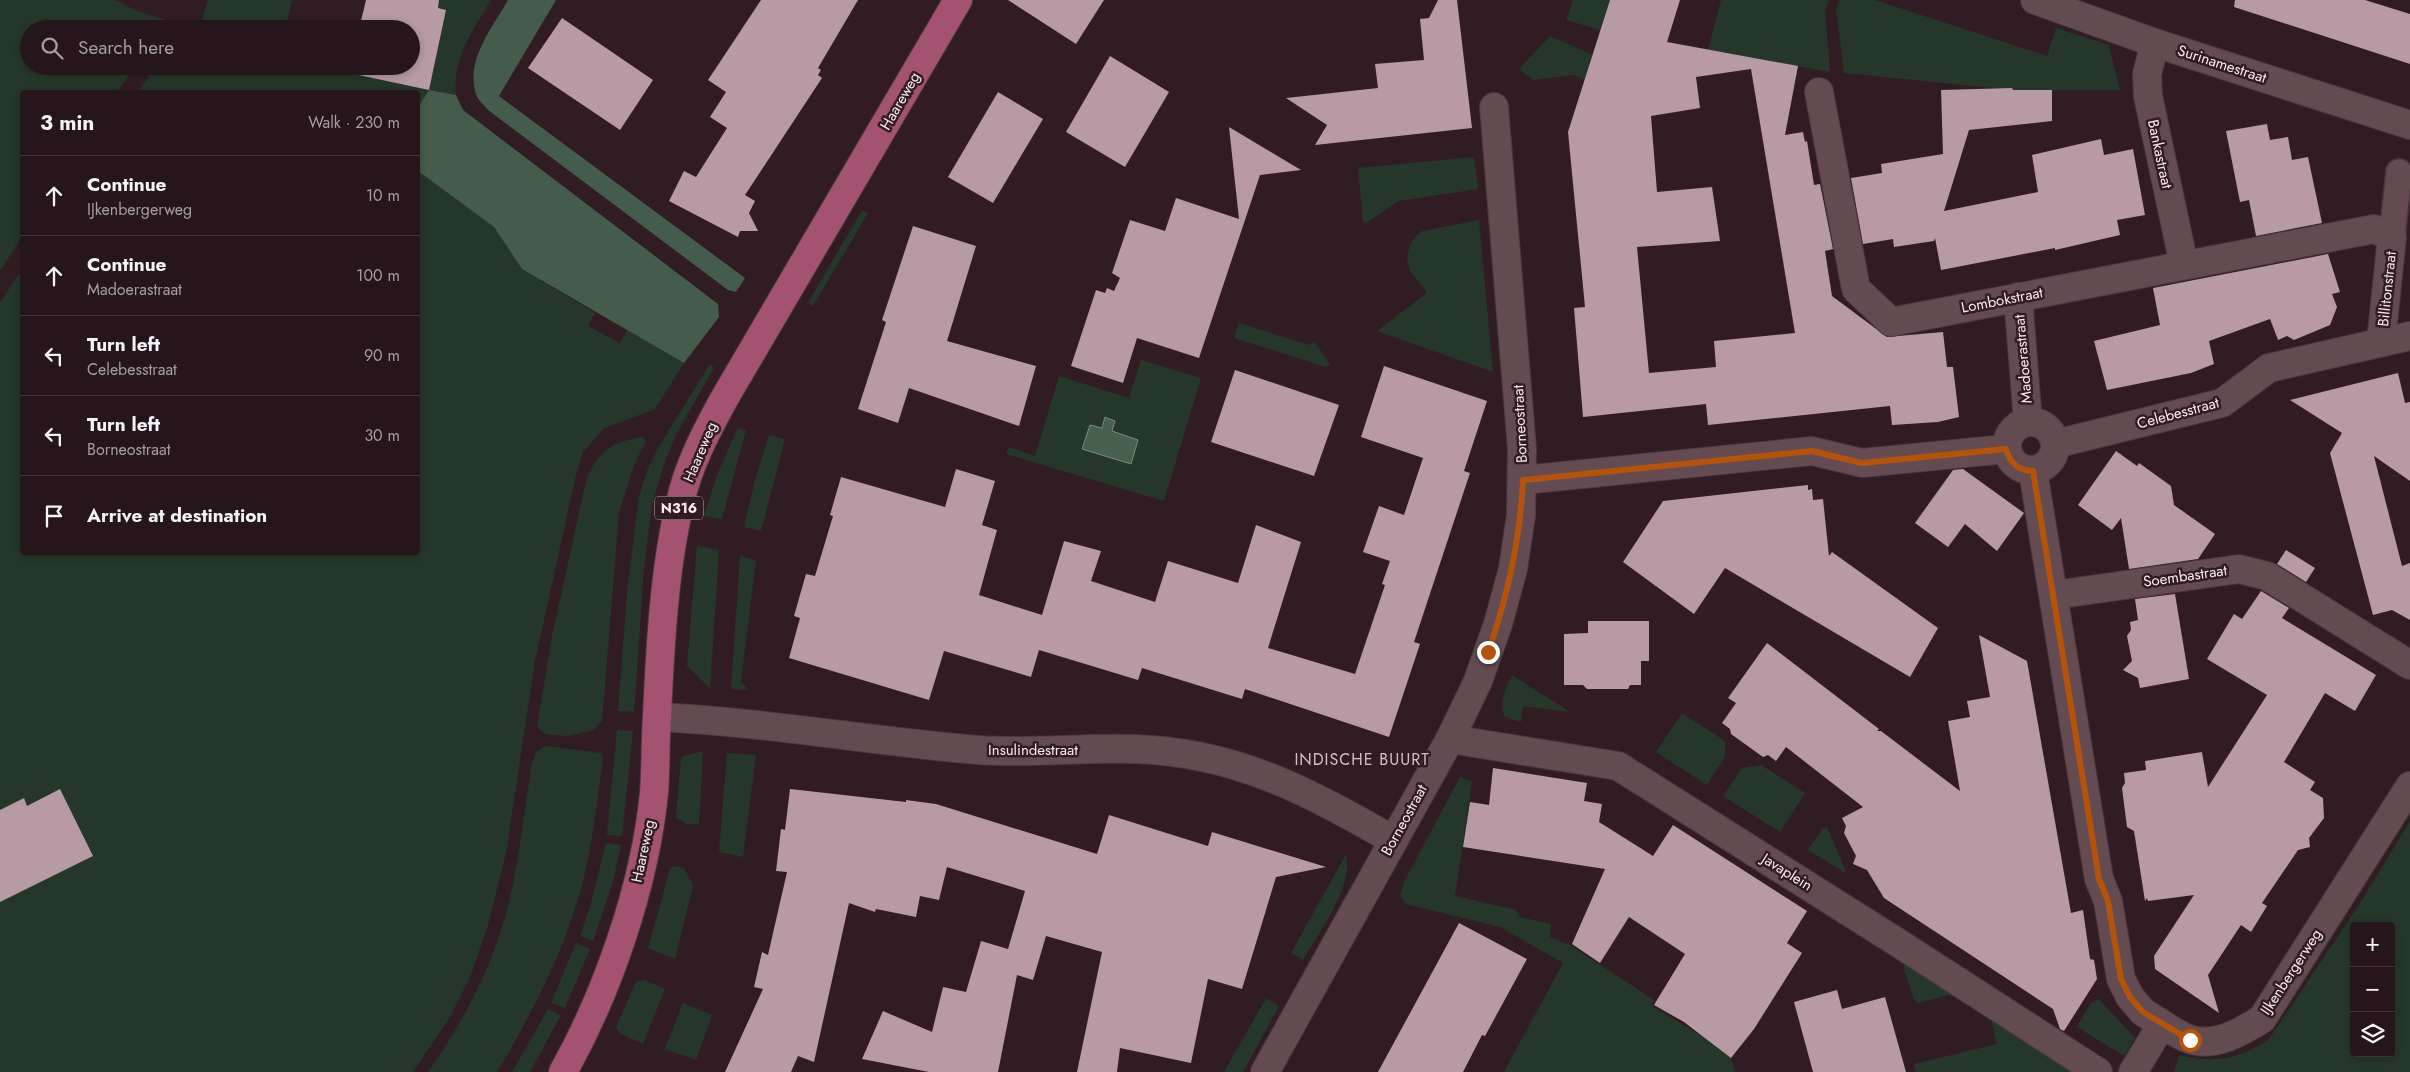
<!DOCTYPE html>
<meta charset="utf-8">
<style>
body{margin:0;font-family:Jost,sans-serif;background:#2e1e23;color:#f1f3f6}
.controls{position:absolute;right:15px;bottom:15px;display:grid;overflow:hidden;border-radius:5px;box-shadow:0 2px 8px #0003}
.controls button{width:45px;height:45px;display:grid;place-items:center;padding:0;border:0;border-bottom:1px solid #423439;background:#26151a;color:#f1f3f6;font:25px sans-serif}
.stop{position:absolute;width:15px;height:15px;margin:-11px;border:4px solid #b45309;border-radius:50%;background:#fff}
.stop.end{background:#b45309;border-color:#fff;box-shadow:0 1px 5px #0008}
.list{margin:0;padding:0;list-style:none}
h2{display:flex;justify-content:space-between;align-items:center;height:65px;margin:0;padding:0 20px;font-size:21px}
h2 small{font-size:16px;font-weight:400;color:#a49fa2}
.list li{display:grid;grid-template-columns:32px 1fr auto;gap:15px;align-items:center;box-sizing:border-box;height:80px;padding:0 20px;border-top:1px solid #423439}
.list b{display:block;font-size:19px;white-space:nowrap}
.list p{margin:0;font-size:16px;white-space:nowrap;color:#a49fa2}
.list em{font-size:16px;font-style:normal;color:#a49fa2}
.icon{flex:none;width:28px;height:28px;fill:none;stroke:currentColor;stroke-width:2;stroke-linecap:round;stroke-linejoin:round}
.map{position:relative;flex:none;width:2410px;height:1072px;overflow:hidden}
.search{position:absolute;background:#26151a;box-shadow:0 2px 8px #0003;left:20px;top:20px;width:400px;height:55px;display:flex;align-items:center;gap:12px;box-sizing:border-box;padding:0 18px;border-radius:28px;color:#a49fa2;font-size:19px}
.panel{position:absolute;background:#26151a;box-shadow:0 2px 8px #0003;left:20px;top:90px;width:400px;height:465px;border-radius:5px}
.map>svg:first-child{display:block}
</style>
<div class="map">
<svg width="2410" height="1072" viewBox="0 0 2410 1072">
<rect width="100%" height="100%" fill="#321c23"/>
<!-- green -->
<g fill="#24372a" fill-rule="evenodd">
<path d="M0,0H115L137,11L196,29H29V66H350L349,73L429,90L446,10L438,8L439,0H491C472,33 453,55 456,95L429,90L418,107V92H138L149,76L135,66L117,92H22V237L0,271Z"/>
<path d="M208,0H292L285,29H199Z"/>
<path d="M1573,0H1610L1600,30L1566,20Z"/>
<path d="M1721,0H1829L1825,10L1830,72L1708,50Z"/>
<path d="M1840,0H1875L2047,56L2056,28L2109,45L2120,90H2013L1844,73L1836,9Z"/>
<path d="M1550,36L1593,55L1585,80L1573,75L1533,80L1519,69Z"/>
<path d="M1474,157L1478,189L1399,201L1366,223L1363,221L1358,168Z"/>
<path d="M418,171L494,227L522,269L595,313L588,326L620,343L627,330L684,363L655,409L603,429L583,452L576,475L535,661L506,853L488,925L471,975L450,1017L413,1072H0V303L22,269V552H418Z"/>
<path d="M862,210L868,213L813,306L808,303Z"/>
<path d="M1479,220L1493,372L1377,331L1427,293C1422,285 1415,278 1410,270C1403,257 1411,237 1422,231Z"/>
<path d="M1239,323L1309,345L1314,341L1330,364L1326,367L1234,338Z"/>
<path d="M1141,360L1201,378L1164,501L1006,454L1009,447L1035,456L1059,376L1129,398Z"/>
<path d="M710,364L714,368L677,433L665,461L652,505L644,569L634,712L618,711L627,593L639,497L647,471L658,448Z"/>
<path d="M738,428L746,430L722,519L704,516L717,475Z"/>
<path d="M769,435L785,439L761,531L744,527L755,480Z"/>
<path d="M642,437L646,441L634,465L619,513L602,721L594,730L567,736L546,734L537,727L552,636L586,481C598,452 610,442 642,437Z"/>
<path d="M697,546L719,550L710,688L687,666Z"/>
<path d="M740,556L756,560L741,682L748,690L731,689Z"/>
<path d="M1512,675L1570,712L1523,706L1521,722L1505,717C1498,701 1506,689 1512,675Z"/>
<path d="M1682,713L1725,741V757L1707,785L1656,752Z"/>
<path d="M617,730L633,731L622,836L607,835Z"/>
<path d="M546,746L601,753L603,759C598,795 594,832 586,868C571,938 534,1011 497,1072H428C459,1028 484,982 501,931C518,877 523,818 532,762L537,751Z"/>
<path d="M703,751L699,824H687L676,818L681,757Z"/>
<path d="M727,753L756,755L743,857L719,852Z"/>
<path d="M1761,765L1805,793L1780,832L1723,796L1742,768Z"/>
<path d="M1460,777L1472,782L1455,896L1516,910L1520,917L1551,924L1550,937L1570,945L1654,1000L1652,1006L1707,1039L1731,1058L1735,1072H1504L1563,963L1500,927L1406,904L1400,895L1405,880Z"/>
<path d="M2410,821V1072H2174L2179,1055C2214,1063 2239,1060 2269,1039L2359,905ZM2354,926H2391V1053H2354Z"/>
<path d="M1827,827L1847,874L1808,850L1823,828Z"/>
<path d="M606,843L621,845L613,882L593,941L580,936L590,907Z"/>
<path d="M1346,854C1354,886 1319,932 1303,960L1291,953Z"/>
<path d="M674,866L684,868L693,886L675,959L648,948L670,869Z"/>
<path d="M576,943L590,949L565,1008L551,1003Z"/>
<path d="M1909,964L1950,989L1952,994L1918,1003L1914,1000L1903,966Z"/>
<path d="M644,980L665,989L643,1044L620,1033L616,1027L636,982Z"/>
<path d="M1266,998L1279,1006L1243,1072H1224Z"/>
<path d="M2099,999L2135,1038L2124,1056L2077,1027L2090,1004Z"/>
<path d="M683,1003L712,1015L696,1060L665,1049Z"/>
<path d="M548,1009L561,1015L530,1072H512Z"/>
<path d="M1991,1019L2074,1072H1916L1914,1064L1997,1044Z"/>
</g>
<!-- forest -->
<g fill="#445c4b">
<path d="M508,0H556L499,96L745,278L736,292L728,290L488,110C484,105 478,100 476,94C465,61 492,28 508,0Z"/>
<path d="M429,90L456,95L463,110L718,304L719,317L684,363L522,269L494,227L418,171V107Z"/>
</g>
<!-- water -->
<path fill="#47604e" stroke="#7c897e" d="M1105,417L1115,421L1112,431L1138,440L1131,464L1082,449L1090,425L1102,428Z"/>
<!-- building -->
<g fill="#b79aa3" fill-rule="evenodd">
<path d="M366,0H439L438,8L446,10L429,90L349,73L350,66H411V29H359Z"/>
<path d="M761,0H858L818,68L821,70L818,75L822,78L745,195L755,201L749,213L758,231H740L738,237L669,201L684,171L696,177L727,128L710,117L726,92L708,80Z"/>
<path d="M1008,0H1104L1076,44Z"/>
<path d="M1438,0H1457L1472,128L1315,145L1327,125L1286,98L1378,88L1375,64L1424,60L1420,19L1429,18Z"/>
<path d="M1610,0H1680L1667,42L1798,66L1785,135L1803,132L1805,142L1807,141L1814,185L1820,184L1833,249L1825,251L1832,296L1887,337L1943,332L1947,367H1953L1959,417L1938,422L1892,425L1890,406L1708,425L1706,404L1583,417L1574,308L1585,307L1568,132ZM1751,69L1795,333L1714,341L1716,367L1649,373L1637,247L1720,241L1712,187L1657,192L1651,116L1700,108L1696,77Z"/>
<path d="M2235,0H2365L2410,14V64L2234,7Z"/>
<path d="M562,18L653,80L620,130L528,68Z"/>
<path d="M1110,56L1169,92L1125,167L1066,132Z"/>
<path d="M2012,88L2013,90H2052V121L1969,130L1944,211L2038,192L2032,155L2101,139L2104,155L2133,149L2145,215L2117,220L2120,235L2055,250V248L1941,270L1935,238L1934,241L1894,247L1893,239L1863,244L1851,178L1882,173L1881,164L1943,154L1941,90Z"/>
<path d="M998,92L1043,119L993,203L948,177Z"/>
<path d="M2267,124L2270,140L2288,137L2292,160L2308,157L2322,223L2256,236L2249,200L2240,202L2226,131Z"/>
<path d="M1229,127L1301,170L1260,175L1199,358L1137,338L1123,383L1071,366L1096,290L1105,293L1107,288L1114,291L1120,278L1112,273L1130,220L1165,231L1176,198L1239,219Z"/>
<path d="M913,226L976,246L947,341L1036,366L1019,426L909,388L898,423L858,409L886,322L882,320Z"/>
<path d="M2328,254L2340,292L2332,294L2337,307L2330,325L2294,340L2287,336L2278,340L2270,319L2209,341L2214,364L2191,373L2107,390L2094,341L2160,325L2153,288Z"/>
<path d="M1384,366L1487,401L1464,471L1470,473L1414,642L1420,644L1389,737L1245,689L1242,699L1142,668L1138,680L1039,650L1031,677L944,651L929,700L789,658L800,618L794,616L806,574L815,576L833,516L830,515L841,477L945,507L956,469L995,481L982,525L997,530L979,595L1042,615L1064,541L1101,551L1091,581L1155,602L1168,561L1238,583L1256,525L1301,542L1268,648L1355,674L1385,585L1382,584L1390,561L1363,552L1379,506L1404,515L1423,458L1361,437Z"/>
<path d="M1235,370L1339,405L1314,476L1211,442Z"/>
<path d="M2398,373L2405,403L2410,402V481L2374,456L2402,566L2410,563V620L2392,610L2373,615L2330,453L2342,433L2290,400Z"/>
<path d="M2116,451L2137,466L2139,463L2171,486L2174,505L2215,534L2198,559L2129,569L2121,518L2112,530L2078,505Z"/>
<path d="M1963,469L2024,513L1997,551L1965,524L1948,547L1915,523L1953,470Z"/>
<path d="M1808,485V490L1812,489L1813,500L1823,499L1829,556L1832,552L1938,628L1910,677L1725,568L1694,614L1623,562L1663,501Z"/>
<path d="M2286,550L2315,568L2306,582L2277,564Z"/>
<path d="M2261,591L2289,608L2282,618L2376,675L2355,711L2325,693L2284,762L2315,782L2310,790L2323,798L2324,818L2309,838L2310,847L2298,850L2262,903L2267,906L2251,932L2241,925L2208,975L2219,1013L2155,969L2154,956L2194,895L2148,901L2147,898L2145,901L2134,831L2127,827L2122,788L2125,783L2124,773L2146,770L2145,761L2202,752L2208,787L2267,695L2207,659L2234,614L2242,619Z"/>
<path d="M2175,594L2189,679L2140,688L2138,678L2123,670L2132,661L2127,636L2131,630L2130,622L2138,620L2135,599Z"/>
<path d="M1588,621H1649V661H1641V685H1630L1628,689H1587L1583,685H1564V634L1588,633Z"/>
<path d="M1979,635L2027,661L2071,913L2083,910L2090,959L2094,960L2097,979L2064,1031L2060,1029L2053,1009L1884,898L1867,870L1853,864L1856,856L1844,833L1846,826L1842,818L1863,807L1786,747L1776,761L1768,755L1763,757L1731,734L1730,729L1722,723L1736,703L1728,698L1767,643L1879,729L1877,731H1881L1960,791L1948,721L1970,717L1967,701L1990,697Z"/>
<path d="M1493,768L1587,783L1584,801L1602,804L1599,822L1653,856L1673,825L1807,911L1787,943L1802,953L1754,1029L1731,1058L1684,1022L1654,1005L1685,954L1629,917L1600,963L1572,944L1605,869L1463,847L1470,802L1489,805Z"/>
<path d="M60,789L93,856L0,902V810L24,798L27,806Z"/>
<path d="M790,789L906,802V800L936,804L1097,854L1109,815L1208,846L1212,832L1326,867L1276,877L1242,989L1208,979L1191,1063L1120,1048L1117,1072H1077L1102,952L1046,936L1033,980L1017,975L998,1072H929L862,1059L883,1011L932,1032L943,987L966,992L981,941L1008,949L1025,891L947,867L939,900L920,896L916,917L876,909L875,912L849,903L814,1062L798,1056L791,1072H725L763,989L754,987L762,952L768,955L787,872L776,871L781,829L785,830Z"/>
<path d="M1459,923L1527,959L1485,1036L1482,1035L1463,1072H1378Z"/>
<path d="M1837,990L1842,1009L1885,997L1906,1072H1813L1794,1002Z"/>
</g>
<g fill="none" stroke-linecap="round" stroke-linejoin="round">
<!-- pedestrian casing -->
<g stroke="#4a383e" stroke-width="28">
<path id="pedestrian" d="M2392,237L2399,172"/>
</g>
<!-- minor casing -->
<g stroke="#4a383e" stroke-width="30">
<g id="minor">
<path d="M2035,0L2155,43L2410,125"/>
<path d="M2155,43L2147,74L2148,96L2184,265"/>
<path d="M1819,92L1856,289L1891,322L2374,229L2392,237L2381,342"/>
<path d="M2018,297L2028,422"/>
<circle cx="2031" cy="446" r="24"/>
<path d="M2055,444L2222,403L2269,368L2410,336"/>
<path d="M2033,471L2099,879L2108,901L2121,979L2130,997L2143,1012L2162,1024"/>
<path d="M1523,480L1812,451L1862,463L2006,449"/>
<path d="M2054,595L2239,569L2267,576L2410,665"/>
<path d="M657,717C765,722 871,741 978,750C1030,754 1082,747 1134,749C1236,752 1307,791 1393,840"/>
<path d="M1450,739L1618,766L1900,944L2098,1072"/>
<path d="M1265,1072L1450,739L1478,681L1498,624L1513,569L1521,515L1522,449L1494,107"/>
<path d="M2133,1072L2162,1024C2170,1029 2180,1036 2189,1039C2215,1048 2241,1032 2262,1019L2410,786"/>
</g>
</g>
<!-- primary casing -->
<g stroke="#4a383e" stroke-width="30">
<path id="primary" d="M563,1072C608,992 645,885 654,793C656,768 655,743 657,717C660,649 664,570 680,503C688,466 706,432 724,399L958,0"/>
</g>
<!-- pedestrian -->
<use href="#pedestrian" stroke="#644b52" stroke-width="25"/>
<!-- minor -->
<use href="#minor" stroke="#644b52" stroke-width="28"/>
<!-- primary -->
<use href="#primary" stroke="#a35370" stroke-width="28"/>
</g>
<g fill="none" stroke-linecap="round" stroke-linejoin="round">
<!-- route -->
<path stroke="#b45309" stroke-width="6" d="M1488,652C1508,596 1520,540 1523,480L1812,451L1862,463L2006,449C2010,463 2018,471 2033,471L2099,879L2108,901L2121,979L2130,997L2143,1012L2190,1040"/>
</g>
<g text-anchor="middle" stroke-width="5" stroke-linejoin="round" paint-order="stroke">
<!-- shield labels -->
<rect fill="#321c23" stroke="#bdacb1" stroke-width="1" x="655" y="496.5" width="48" height="23" rx="4"/>
<g font-size="14" font-weight="bold" fill="#f9eaee">
<text x="679" y="513">N316</text>
</g>
<!-- street labels -->
<g font-size="15" fill="#f9eaee" stroke="#321c23">
<text transform="translate(2222 64) rotate(18)" y="5">Surinamestraat</text>
<text transform="translate(900 101) rotate(-60)" y="5">Haareweg</text>
<text transform="translate(2160 154) rotate(78)" y="5">Bankastraat</text>
<text transform="translate(2387 289) rotate(-84)" y="5">Billitonstraat</text>
<text transform="translate(2002 300) rotate(-11)" y="5">Lombokstraat</text>
<text transform="translate(2023 359) rotate(-95)" y="5">Madoerastraat</text>
<text transform="translate(2178 413) rotate(-15)" y="5">Celebesstraat</text>
<text transform="translate(1520 424) rotate(-93)" y="5">Borneostraat</text>
<text transform="translate(700 452) rotate(-67)" y="5">Haareweg</text>
<text transform="translate(2185 576) rotate(-8)" y="5">Soembastraat</text>
<text x="1033" y="755">Insulindestraat</text>
<text transform="translate(1404 820) rotate(-61)" y="5">Borneostraat</text>
<text transform="translate(643 851) rotate(-78)" y="5">Haareweg</text>
<text transform="translate(1787 872) rotate(32)" y="5">Javaplein</text>
<text transform="translate(2291 972) rotate(-57)" y="5">IJkenbergerweg</text>
</g>
<!-- neighbourhood labels -->
<g font-size="16" letter-spacing="1" fill="#dbbdc5" stroke="#321c23">
<text x="1362" y="765">INDISCHE BUURT</text>
</g>
</g>
</svg>
<div class="controls">
<button>+</button>
<button>−</button>
<button><svg class="icon" aria-label="layers" viewBox="0 0 24 24"><path d="M12 4l9 5-9 5-9-5zM3 14l9 5 9-5"/></svg></button>
</div>
<div class="stop" style="left:2190px;top:1040px"></div>
<div class="stop end" style="left:1488px;top:652px"></div>
<div class="search"><svg class="icon" aria-label="search" viewBox="0 0 24 24"><circle cx="10" cy="10" r="6"/><path d="M15 15l6 6"/></svg>Search here</div>
<section class="panel">
<h2>3 min<small>Walk · 230 m</small></h2>
<ul class="list">
<li><svg class="icon" aria-label="ahead" viewBox="0 0 24 24"><path d="M12 20V5M6 11l6-6 6 6"/></svg><div><b>Continue</b><p>IJkenbergerweg</p></div><em>10 m</em></li>
<li><svg class="icon" aria-label="ahead" viewBox="0 0 24 24"><path d="M12 20V5M6 11l6-6 6 6"/></svg><div><b>Continue</b><p>Madoerastraat</p></div><em>100 m</em></li>
<li><svg class="icon" aria-label="left" viewBox="0 0 24 24"><path d="M17 20v-9H6M10 6l-5 5 5 5"/></svg><div><b>Turn left</b><p>Celebesstraat</p></div><em>90 m</em></li>
<li><svg class="icon" aria-label="left" viewBox="0 0 24 24"><path d="M17 20v-9H6M10 6l-5 5 5 5"/></svg><div><b>Turn left</b><p>Borneostraat</p></div><em>30 m</em></li>
<li><svg class="icon" aria-label="arrive" viewBox="0 0 24 24"><path d="M6 21V4h12l-3 4 3 4H6"/></svg><div><b>Arrive at destination</b></div></li>
</ul>
</section>
</div>
